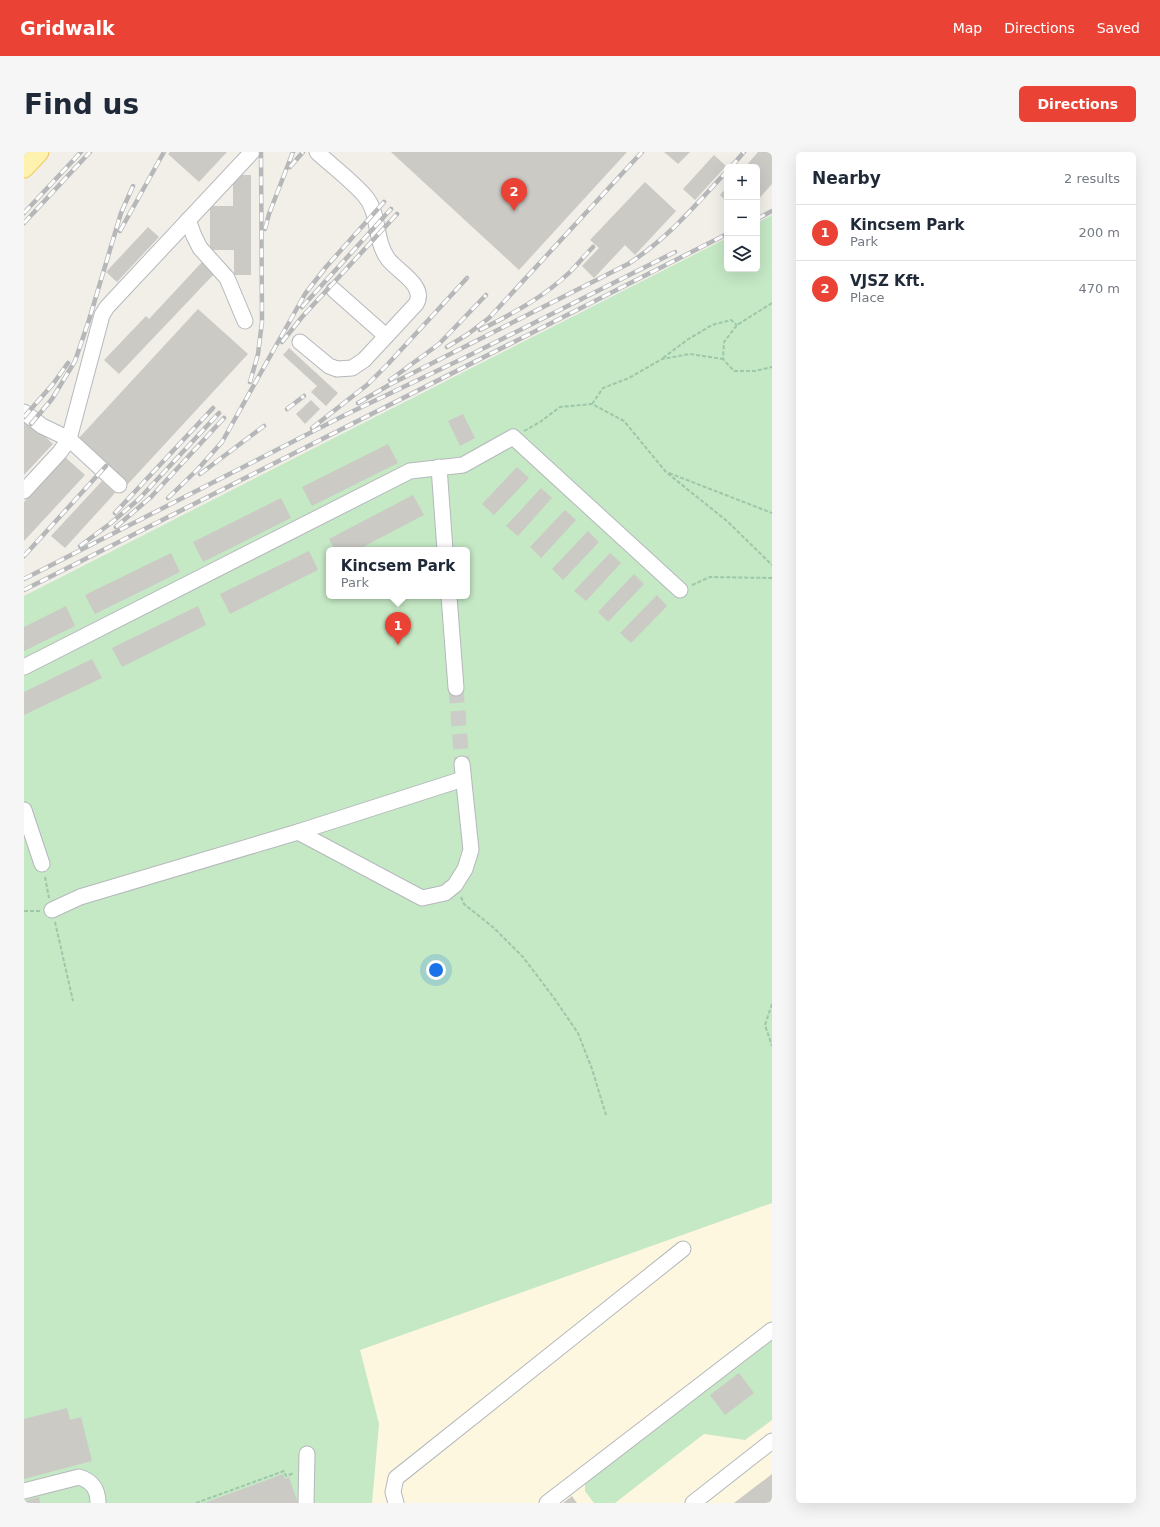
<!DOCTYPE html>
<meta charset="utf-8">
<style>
body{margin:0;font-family:"DejaVu Sans",sans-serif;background:#f6f6f7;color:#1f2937}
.controls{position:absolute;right:12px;top:12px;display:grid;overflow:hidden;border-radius:6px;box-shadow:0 4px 16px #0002}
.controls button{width:36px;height:36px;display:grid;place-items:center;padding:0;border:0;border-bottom:1px solid #e0e1e3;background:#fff;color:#1f2937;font:20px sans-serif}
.you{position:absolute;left:412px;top:818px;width:14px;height:14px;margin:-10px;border:3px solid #fff;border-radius:50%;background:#1a73e8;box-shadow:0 0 0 6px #1a73e833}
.badge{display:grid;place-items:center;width:26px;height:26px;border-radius:50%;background:#ea4335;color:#fff;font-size:13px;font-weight:700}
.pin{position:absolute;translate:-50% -33px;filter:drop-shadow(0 1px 2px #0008)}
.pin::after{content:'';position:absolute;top:21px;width:14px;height:12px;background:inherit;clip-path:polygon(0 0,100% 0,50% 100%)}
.popup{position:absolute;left:302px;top:395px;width:144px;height:52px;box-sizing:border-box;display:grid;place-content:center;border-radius:6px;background:#fff;filter:drop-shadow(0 1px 3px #0005);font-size:13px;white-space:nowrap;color:#747a83}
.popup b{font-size:15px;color:#1f2937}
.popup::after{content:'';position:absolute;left:50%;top:100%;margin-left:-8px;border:8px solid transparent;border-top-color:#fff}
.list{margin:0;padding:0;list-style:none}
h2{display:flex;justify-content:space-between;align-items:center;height:52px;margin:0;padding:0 16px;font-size:17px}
h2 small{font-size:13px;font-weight:400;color:#747a83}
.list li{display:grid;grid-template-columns:26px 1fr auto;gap:12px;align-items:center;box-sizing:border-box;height:56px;padding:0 16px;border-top:1px solid #e0e1e3}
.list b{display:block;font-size:15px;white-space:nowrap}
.list p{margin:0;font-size:13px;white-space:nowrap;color:#747a83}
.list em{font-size:13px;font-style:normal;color:#747a83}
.icon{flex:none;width:22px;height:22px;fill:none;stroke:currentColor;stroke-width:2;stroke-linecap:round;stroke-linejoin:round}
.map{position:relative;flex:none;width:748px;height:1351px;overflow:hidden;border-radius:6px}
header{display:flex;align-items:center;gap:24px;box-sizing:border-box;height:56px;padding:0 20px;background:#ea4335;color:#fff}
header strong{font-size:19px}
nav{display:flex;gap:22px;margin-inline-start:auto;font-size:14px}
.intro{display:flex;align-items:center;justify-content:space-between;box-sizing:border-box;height:96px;padding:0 24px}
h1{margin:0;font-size:28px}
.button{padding:10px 18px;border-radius:6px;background:#ea4335;color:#fff;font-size:14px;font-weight:700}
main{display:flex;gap:24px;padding:0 24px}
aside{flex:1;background:#fff;border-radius:6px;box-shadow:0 4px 16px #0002}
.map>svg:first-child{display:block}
</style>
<header>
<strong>Gridwalk</strong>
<nav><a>Map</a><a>Directions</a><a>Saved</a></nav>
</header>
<div class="intro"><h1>Find us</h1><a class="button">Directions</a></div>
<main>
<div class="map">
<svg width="748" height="1351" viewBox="0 0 748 1351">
<rect width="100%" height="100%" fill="#f1efe8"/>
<!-- commercial -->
<path fill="#fef7e0" d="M748,1051V1351H348L355,1272L336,1198Z"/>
<!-- green -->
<g fill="#c5e8c5" fill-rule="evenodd">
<path d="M748,63V1051L336,1198L355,1272L348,1351H0V444L703,86V117H733V71ZM305,398H443V444H305Z"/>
<path d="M748,1186V1268L721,1288L680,1282L591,1351H570L561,1339V1331L565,1327Z"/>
</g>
<!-- building -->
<g fill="#cccac5">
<path d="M146,0H203L175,30L144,2Z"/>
<path d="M367,0H603L495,118Z"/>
<path d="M640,0H666L654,12Z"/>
<path d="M734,0H748V32L733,49V15H721Z"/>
<path d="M690,3L702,14L671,48L659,37Z"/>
<path d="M209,23H227V123H210V98H186V54H209Z"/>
<path d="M621,30L652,59L611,103L601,93L570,126L558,114L575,96L566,88Z"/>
<path d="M703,35V50L696,43Z"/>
<path d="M124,75L135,85L93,130L82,120Z"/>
<path d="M180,108L192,120L95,222L80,208L122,164L125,167Z"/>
<path d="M174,157L224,202L103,333L54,287Z"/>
<path d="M265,196L314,241L302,254L287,240L293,234L259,203Z"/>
<path d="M287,248L296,257L281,272L272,262Z"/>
<path d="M439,262L451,286L436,294L424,269Z"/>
<path d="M0,265L29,292L0,323Z"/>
<path d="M364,292L374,311L288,354L278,335Z"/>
<path d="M41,305L61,323L0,389V350Z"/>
<path d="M493,315L505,326L470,363L458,352Z"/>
<path d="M78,329L91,341L41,396L27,384Z"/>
<path d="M517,336L528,346L494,384L482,374Z"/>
<path d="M389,343L400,363L333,398H311L305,387Z"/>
<path d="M257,346L267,366L179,410L169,390Z"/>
<path d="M541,358L552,368L517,406L506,395Z"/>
<path d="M564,379L575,390L539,428L528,417Z"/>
<path d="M285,399L294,418L206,462L196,442Z"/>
<path d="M147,401L156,420L71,462L61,443Z"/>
<path d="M586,401L597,411L562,449L550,439Z"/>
<path d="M610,422L620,432L584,470L574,460Z"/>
<path d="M633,443L643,454L607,491L596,481Z"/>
<path d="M42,454L51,474L0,499V475Z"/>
<path d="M174,454L182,473L98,515L88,496Z"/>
<path d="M68,507L78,526L0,563V540Z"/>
<path d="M715,1221L730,1241L701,1263L686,1243Z"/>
<path d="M43,1256L46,1268L57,1265L68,1309L0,1327V1267Z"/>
<path d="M259,1322L261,1327L265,1325L274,1351H180Z"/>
<path d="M748,1322V1351H710Z"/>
<path d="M548,1344L553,1351H539Z"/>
<path d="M15,1345L16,1351H0V1349Z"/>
</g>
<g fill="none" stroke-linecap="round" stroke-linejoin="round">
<!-- minor-tunnel -->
<path stroke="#ccccc8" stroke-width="15" stroke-dasharray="15 8" stroke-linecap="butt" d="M432,536L438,612"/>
<!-- minor casing -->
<g stroke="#b5b8bc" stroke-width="17">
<g id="minor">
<path d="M164,68L170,84L176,96L203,126L221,169"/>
<path d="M310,138L362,184"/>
<path d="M276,190L305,214L313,217L328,216L340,208L392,152C403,134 373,119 364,107C350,88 356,61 341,44C327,28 308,14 293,0"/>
<path d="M0,260L18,274L45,287L95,333"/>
<path d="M415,315L421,398"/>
<path d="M0,339L36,300L45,287L78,163L83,155L228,0"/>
<path d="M425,444L432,536"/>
<path d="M0,515L386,319L439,313L489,285L656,438"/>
<path d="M0,658L18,712"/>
<path d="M274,680L439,627"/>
<path d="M28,758L56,745L274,680L398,746L421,741L431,733L441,717L447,698L438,612"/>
<path d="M0,1339L55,1325C68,1329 74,1337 74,1351"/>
<path d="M282,1351L283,1302"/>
<path d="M372,1351L369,1340L372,1326L659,1097"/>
<path d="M523,1351L748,1178"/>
<path d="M669,1351L748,1289"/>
</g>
</g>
<!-- major casing -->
<g stroke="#f2c960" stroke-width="21">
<path id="major" d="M0,16L15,0"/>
</g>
<!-- path -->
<g stroke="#9cc7a9" stroke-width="2" stroke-dasharray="4 2" stroke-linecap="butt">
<path d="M748,151L713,173L700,190L699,207L710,219H731L748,215"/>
<path d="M639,206L663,188L688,173L707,168L713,173"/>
<path d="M568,252L579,236L605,226L638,207L666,202L699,207"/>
<path d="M500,279L516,270L536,255L568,252L600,269L642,320L703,369L748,413"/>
<path d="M645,321L748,361"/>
<path d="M668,433L686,425L747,426L748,425"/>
<path d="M21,725L25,746"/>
<path d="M437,745L440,752L470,776L499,805L530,846L554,881L568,917L582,963"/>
<path d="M0,759H17"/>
<path d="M31,770L49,849"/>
<path d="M748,852L741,873L748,894"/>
<path d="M172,1351L260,1319L262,1324L270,1321"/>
</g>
<!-- minor -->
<use href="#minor" stroke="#fff" stroke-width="15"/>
<!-- major -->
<use href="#major" stroke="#fff2af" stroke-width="19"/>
<!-- rail casing -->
<g stroke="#b6b7b8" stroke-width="4.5">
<g id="rail">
<path d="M266,15L279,0"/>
<path d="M707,15L720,0"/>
<path d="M0,61L57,0"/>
<path d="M733,67L748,59"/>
<path d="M0,71L66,0"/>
<path d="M241,77L245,62L269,0"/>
<path d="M96,79L140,0"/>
<path d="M278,155L367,57"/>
<path d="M456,178C488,162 520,145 546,120C554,112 561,103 569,95"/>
<path d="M258,190L278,165L373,62"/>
<path d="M423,195L444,182L465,166L618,0"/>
<path d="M366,228L415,192L462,143"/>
<path d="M226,230L234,202L238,170L237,0"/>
<path d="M334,251L365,233L604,112C643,87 672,53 703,19"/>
<path d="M263,257L280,244"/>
<path d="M0,265L29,232L44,211"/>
<path d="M7,272L28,247L51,209L65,168L97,61L109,34"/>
<path d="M288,276L343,233L364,212L443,126"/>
<path d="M176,322L240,274"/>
<path d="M144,346L174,317L198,290L281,142L302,115L360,50"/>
<path d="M91,361L189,256"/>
<path d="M92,375L127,345L200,266"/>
<path d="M56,394L87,371L115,347L195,261"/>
<path d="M0,404L82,314"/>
<path d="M0,427L321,263L444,204L651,100"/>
<path d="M0,438L703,82"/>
</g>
</g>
<!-- rail -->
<use href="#rail" stroke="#fff" stroke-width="3" stroke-dasharray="9" stroke-linecap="butt"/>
</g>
</svg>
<div class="controls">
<button>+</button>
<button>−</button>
<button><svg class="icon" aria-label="layers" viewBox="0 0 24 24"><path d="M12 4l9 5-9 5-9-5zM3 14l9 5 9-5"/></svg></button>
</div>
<div class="you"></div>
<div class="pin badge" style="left:374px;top:493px">1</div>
<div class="popup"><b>Kincsem Park</b>Park</div>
<div class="pin badge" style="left:490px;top:59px">2</div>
</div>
<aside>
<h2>Nearby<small>2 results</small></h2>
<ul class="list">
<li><span class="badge">1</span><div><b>Kincsem Park</b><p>Park</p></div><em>200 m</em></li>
<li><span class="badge">2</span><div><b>VJSZ Kft.</b><p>Place</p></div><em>470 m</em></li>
</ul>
</aside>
</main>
